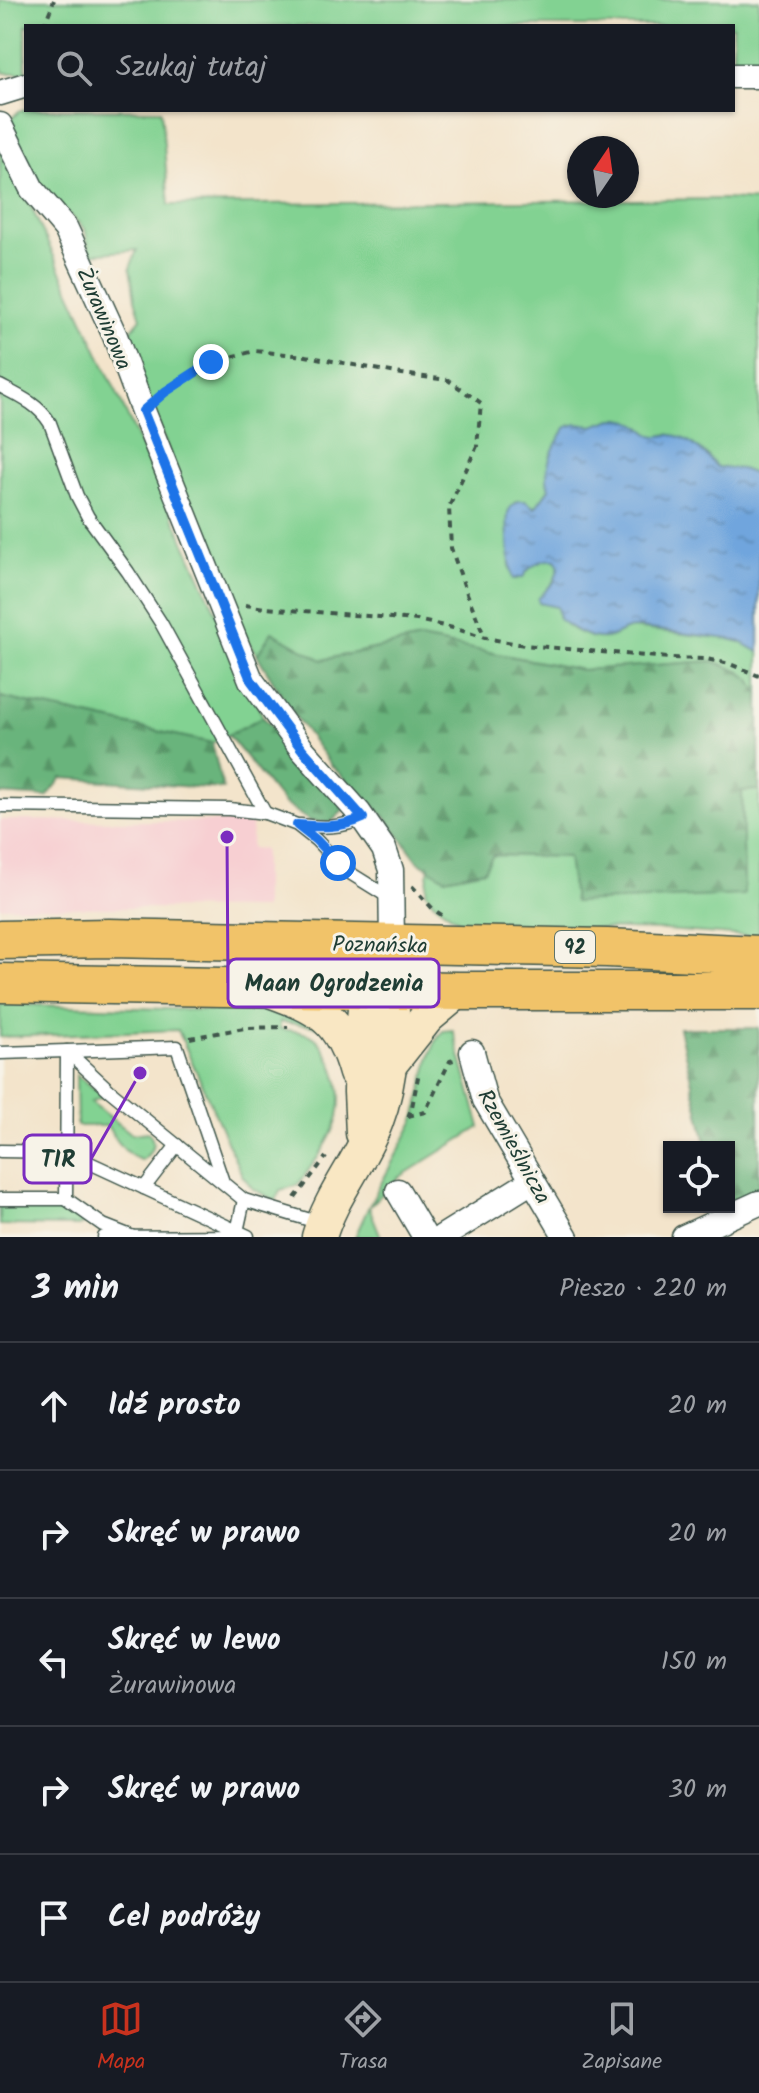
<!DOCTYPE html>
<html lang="pl">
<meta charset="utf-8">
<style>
body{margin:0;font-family:Kalam,sans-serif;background:#242831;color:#f1f3f6}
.controls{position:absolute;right:24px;bottom:24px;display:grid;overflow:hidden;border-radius:0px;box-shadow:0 2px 6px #0004}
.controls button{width:72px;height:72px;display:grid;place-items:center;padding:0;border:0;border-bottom:2px solid #363941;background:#171b24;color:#f1f3f6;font:40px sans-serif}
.compass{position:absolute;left:567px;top:136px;width:72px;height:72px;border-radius:50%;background:#171b24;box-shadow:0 2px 6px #0004;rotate:13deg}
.stop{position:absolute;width:24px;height:24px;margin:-18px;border:6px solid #1a73e8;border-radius:50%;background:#fff}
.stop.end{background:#1a73e8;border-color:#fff;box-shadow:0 2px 8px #0008}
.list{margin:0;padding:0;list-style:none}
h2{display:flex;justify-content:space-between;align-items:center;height:104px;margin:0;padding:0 32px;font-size:34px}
h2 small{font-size:26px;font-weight:400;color:#9ea1a6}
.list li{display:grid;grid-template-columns:52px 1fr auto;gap:24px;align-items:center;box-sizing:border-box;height:128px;padding:0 32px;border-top:2px solid #363941}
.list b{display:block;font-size:30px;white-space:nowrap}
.list p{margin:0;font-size:26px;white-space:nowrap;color:#9ea1a6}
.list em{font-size:26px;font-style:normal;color:#9ea1a6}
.icon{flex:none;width:44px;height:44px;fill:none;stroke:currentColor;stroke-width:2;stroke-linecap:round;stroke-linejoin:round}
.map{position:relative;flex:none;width:759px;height:1237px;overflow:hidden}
.search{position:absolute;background:#171b24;box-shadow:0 2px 6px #0004;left:24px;right:24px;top:24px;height:88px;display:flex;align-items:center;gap:20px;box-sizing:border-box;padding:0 28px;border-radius:0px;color:#9ea1a6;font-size:30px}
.sheet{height:744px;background:#171b24}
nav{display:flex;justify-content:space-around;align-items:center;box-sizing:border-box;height:112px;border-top:2px solid #363941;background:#171b24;font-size:22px;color:#9ea1a6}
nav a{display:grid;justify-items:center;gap:4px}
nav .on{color:#c8321e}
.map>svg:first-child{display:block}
</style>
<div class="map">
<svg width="759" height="1237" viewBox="0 0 759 1237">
<defs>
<pattern id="forest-firs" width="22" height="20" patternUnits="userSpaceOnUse" patternTransform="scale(2)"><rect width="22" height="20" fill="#69b47c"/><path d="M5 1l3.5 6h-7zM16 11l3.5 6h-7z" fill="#569466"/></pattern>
<pattern id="water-ripples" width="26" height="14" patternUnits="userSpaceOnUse" patternTransform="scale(2)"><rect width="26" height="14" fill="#70a5dd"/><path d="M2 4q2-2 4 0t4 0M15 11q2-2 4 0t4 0" fill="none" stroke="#5b88b4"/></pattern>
</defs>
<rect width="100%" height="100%" fill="#f7f3e8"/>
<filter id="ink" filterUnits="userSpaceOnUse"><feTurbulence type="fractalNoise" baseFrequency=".0125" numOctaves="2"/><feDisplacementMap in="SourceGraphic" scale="16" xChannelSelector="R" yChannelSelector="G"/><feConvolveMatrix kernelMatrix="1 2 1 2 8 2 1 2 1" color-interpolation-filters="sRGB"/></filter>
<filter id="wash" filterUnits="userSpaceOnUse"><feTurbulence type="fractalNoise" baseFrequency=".006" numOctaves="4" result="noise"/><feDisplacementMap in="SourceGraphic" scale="32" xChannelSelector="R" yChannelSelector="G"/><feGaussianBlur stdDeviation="1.8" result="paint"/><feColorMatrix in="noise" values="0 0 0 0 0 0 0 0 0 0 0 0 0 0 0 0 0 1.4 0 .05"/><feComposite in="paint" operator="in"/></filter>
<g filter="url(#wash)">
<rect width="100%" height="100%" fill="#f3e4cb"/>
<!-- built -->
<path fill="#f7cfd2" d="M0,820L252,822L251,848L264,849V909L0,907Z"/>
<!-- grass -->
<g fill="#82d292" stroke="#508863" stroke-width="2">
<path d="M0,0H759V62H733V26H26V73H4L0,65Z"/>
<path d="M26,109L161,110L169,205L724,199L759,201V476L741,469L716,467L708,456L688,441L668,434L657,437L651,435L642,428L621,419H613L593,426L572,425L564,430L550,457L549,489L535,508L525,501H519L516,502L508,518L510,568L516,579L523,577C529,566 541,560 553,559L558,562C562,582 543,587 539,603L557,607L560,611L558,615C566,629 590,640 606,638C615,637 622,630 631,628L729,639L741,642L759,652V694L751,680L740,672L713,661L582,670L420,639L322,660L272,632L257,655L222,597L129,344L132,329L141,318L135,299L130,268L137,250L90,254L85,229L37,185L12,129L11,119L19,111Z"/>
<path d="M0,139L138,439L263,717L212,743L0,697Z"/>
<path d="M742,790H759V937L665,930L465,925L433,902L426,891L429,868L445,878L484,870L492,855L568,857L574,901L744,894Z"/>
<path d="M0,1004L200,1010H288L322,1027L280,1022V1029C313,1034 317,1032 332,1064C354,1113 327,1145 299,1183L295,1186L280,1190L276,1201L253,1189L242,1175L178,1030L0,1037Z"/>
<path d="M453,1030L480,1127L398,1178L369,1207L381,1237H355L368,1208L415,1120L429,1059L437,1038L443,1031Z"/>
<path d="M76,1075L104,1096L91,1102L132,1134L148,1132C157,1142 152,1153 142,1160C125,1156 117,1140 107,1126H77Z"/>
<path d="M0,1207L68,1209L83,1219V1224L78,1226L0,1225Z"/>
</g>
<!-- forest -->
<g fill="url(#forest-firs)" stroke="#447858" stroke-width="2">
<path d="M272,632L322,660L420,639L582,670L713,661L740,672L751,680L759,694V790L742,791L744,895L574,902L568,857L493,855L484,870L445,878L419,862L386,818L331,765L292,712L257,655Z"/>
<path d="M0,697L212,743L223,789L62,778L47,797L0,794Z"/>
<path d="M263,717L347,807L330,823L310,821L283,803L228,735Z"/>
<path d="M679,1028H759V1191L729,1203V1147H707Z"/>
</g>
<!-- water -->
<path fill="url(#water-ripples)" stroke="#487188" stroke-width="2" d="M613,419C623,419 634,420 642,428C647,432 646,433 652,435C659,438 664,434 671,435C686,435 708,456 717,467L741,469L759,476V652L741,642L729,639L641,628C622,627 623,633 609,637C592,642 572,629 559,619L557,607L539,603L538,599L554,582L559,566L555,560C543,558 529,566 523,577L513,579C510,569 505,518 509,510C512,504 515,504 519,501H525L535,508L549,489C542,468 554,444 567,427L577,424L593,426Z"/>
</g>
<g filter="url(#ink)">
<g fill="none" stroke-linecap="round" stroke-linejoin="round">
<!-- lane casing -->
<g stroke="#3f564b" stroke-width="15">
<g id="lane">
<path d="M0,386C19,396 38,404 50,423L77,496L88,517L128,572L161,623L265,813"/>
<path d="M0,806L229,809L265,813L297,825L316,840L345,870L390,898"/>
<path d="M300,825C323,828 342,828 363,818"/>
<path d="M0,1053L67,1051L109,1090L244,1200L320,1223"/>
<path d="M0,1151L66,1152L248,1236"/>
<path d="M144,1188L177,1145"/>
<path d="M0,1199H66"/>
<path d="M131,1236L103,1225L66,1199L67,1051L177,1047L223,1182"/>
<path d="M236,1236L244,1200"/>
<path d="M104,1237L245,1236"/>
</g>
</g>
<!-- street casing -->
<g stroke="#3f564b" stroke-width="27">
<g id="street">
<path d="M733,76H759"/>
<path d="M0,93L26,85"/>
<path d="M0,125L32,189L66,229L115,336L143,411L251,680L302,749L359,813L384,849L391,870L392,944"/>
<path d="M472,1052L485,1100L566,1237"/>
<path d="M398,1191L425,1237"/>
<path d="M442,1237L532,1181"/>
<path d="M684,1237L759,1203"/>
</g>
</g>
<!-- secondary casing -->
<g stroke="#3f564b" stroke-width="37">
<g id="secondary">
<path d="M270,990C320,1008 341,1018 356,1073"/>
<path d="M389,1065L427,1017L458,991"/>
<path d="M363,1133L361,1092L362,1040L367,989L380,966"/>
<path d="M319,1237C331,1195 361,1162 376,1121C397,1066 391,1003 392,944"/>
</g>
</g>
<!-- primary casing -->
<g stroke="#3f564b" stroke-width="41">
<g id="primary">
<path d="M0,940L109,938L607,948L759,955"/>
<path d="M0,983L458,991H759"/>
</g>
</g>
<!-- path -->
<g stroke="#3f564b" stroke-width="4" stroke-dasharray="6 6" stroke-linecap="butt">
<path d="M44,26L54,0"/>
<path d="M160,396L211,362L255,351L306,356L402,374L448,380L481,403L477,446L449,507L451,548L466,591L485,638"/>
<path d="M245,605L265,608L417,620L453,628L485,638L524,645L668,658L706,659L730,664L759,676"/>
<path d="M412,886L433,909L443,916"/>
<path d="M190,1038L244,1028L288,1027"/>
<path d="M408,1116L425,1112L450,1061L454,1060"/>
<path d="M408,1117L412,1107L419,1072"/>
<path d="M295,1198L326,1157"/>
</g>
<!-- lane -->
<use href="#lane" stroke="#fff" stroke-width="12"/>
<!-- street -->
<use href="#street" stroke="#fff" stroke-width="24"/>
<!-- secondary -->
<use href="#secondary" stroke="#f9e7c3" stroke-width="34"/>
<!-- primary -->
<use href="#primary" stroke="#f1c369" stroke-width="38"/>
</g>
</g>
<g fill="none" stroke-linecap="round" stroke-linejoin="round" filter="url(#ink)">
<!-- route -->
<path stroke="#1a73e8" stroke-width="10" d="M211,362L165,392L143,411L251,680L302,749L363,818C341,828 321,827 297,825L316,840L338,863"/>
</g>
<g text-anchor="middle" stroke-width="6" stroke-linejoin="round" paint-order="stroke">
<!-- shield labels -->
<rect fill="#f7f3e8" stroke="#60746a" stroke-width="2" x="555" y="931" width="40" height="32" rx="6"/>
<g font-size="20" font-weight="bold" fill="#1f3d34">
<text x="575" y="954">92</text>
</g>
<!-- street labels -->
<g font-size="22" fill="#1f3d34" stroke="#f7f3e8">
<text transform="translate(105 318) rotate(67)" y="8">Żurawinowa</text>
<text transform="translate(380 944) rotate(1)" y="8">Poznańska</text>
<text transform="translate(515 1146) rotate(61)" y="8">Rzemieślnicza</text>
</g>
</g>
<!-- callouts -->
<path fill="none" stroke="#7b2cbf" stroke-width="3" d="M227 837L228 983M140 1073L91 1159"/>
<g fill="#7b2cbf" stroke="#f7f3e8" stroke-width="3">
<circle cx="227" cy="837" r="8"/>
<circle cx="140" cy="1073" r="8"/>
</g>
<g fill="#f7f3e8" stroke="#7b2cbf" stroke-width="3">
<rect x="228" y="959" width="211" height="48" rx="8"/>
<rect x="24" y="1135" width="67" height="48" rx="8"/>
</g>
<g font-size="24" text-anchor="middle" font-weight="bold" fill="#1f3d34">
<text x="334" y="991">Maan Ogrodzenia</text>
<text x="58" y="1167">TIR</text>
</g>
</svg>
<div class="controls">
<button><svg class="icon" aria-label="locate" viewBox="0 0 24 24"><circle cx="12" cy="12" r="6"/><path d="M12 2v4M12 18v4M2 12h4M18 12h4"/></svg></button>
</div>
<svg class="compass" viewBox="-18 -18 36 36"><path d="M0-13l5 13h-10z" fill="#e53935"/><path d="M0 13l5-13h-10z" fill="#9ea1a6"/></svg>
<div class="stop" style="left:338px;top:863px"></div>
<div class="stop end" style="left:211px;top:362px"></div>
<div class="search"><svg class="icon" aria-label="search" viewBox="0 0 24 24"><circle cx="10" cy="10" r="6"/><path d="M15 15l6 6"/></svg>Szukaj tutaj</div>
</div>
<section class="sheet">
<h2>3 min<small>Pieszo · 220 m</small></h2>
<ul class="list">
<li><svg class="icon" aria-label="ahead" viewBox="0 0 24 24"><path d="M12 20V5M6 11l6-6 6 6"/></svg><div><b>Idź prosto</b></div><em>20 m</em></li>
<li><svg class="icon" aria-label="right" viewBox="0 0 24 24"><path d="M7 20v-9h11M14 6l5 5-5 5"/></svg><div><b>Skręć w prawo</b></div><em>20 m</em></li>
<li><svg class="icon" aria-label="left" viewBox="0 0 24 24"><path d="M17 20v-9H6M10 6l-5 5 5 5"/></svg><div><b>Skręć w lewo</b><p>Żurawinowa</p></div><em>150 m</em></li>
<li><svg class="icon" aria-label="right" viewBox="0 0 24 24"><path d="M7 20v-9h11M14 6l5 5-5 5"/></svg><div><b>Skręć w prawo</b></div><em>30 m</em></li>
<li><svg class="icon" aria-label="arrive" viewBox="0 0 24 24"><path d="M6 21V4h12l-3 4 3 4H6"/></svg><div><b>Cel podróży</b></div></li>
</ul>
</section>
<nav>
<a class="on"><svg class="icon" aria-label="map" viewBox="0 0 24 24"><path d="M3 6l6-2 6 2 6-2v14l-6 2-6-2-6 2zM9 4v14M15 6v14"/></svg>Mapa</a>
<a><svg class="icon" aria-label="directions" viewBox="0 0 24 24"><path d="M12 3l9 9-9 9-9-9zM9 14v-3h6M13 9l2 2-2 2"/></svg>Trasa</a>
<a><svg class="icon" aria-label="saved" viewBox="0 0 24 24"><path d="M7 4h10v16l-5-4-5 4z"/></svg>Zapisane</a>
</nav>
